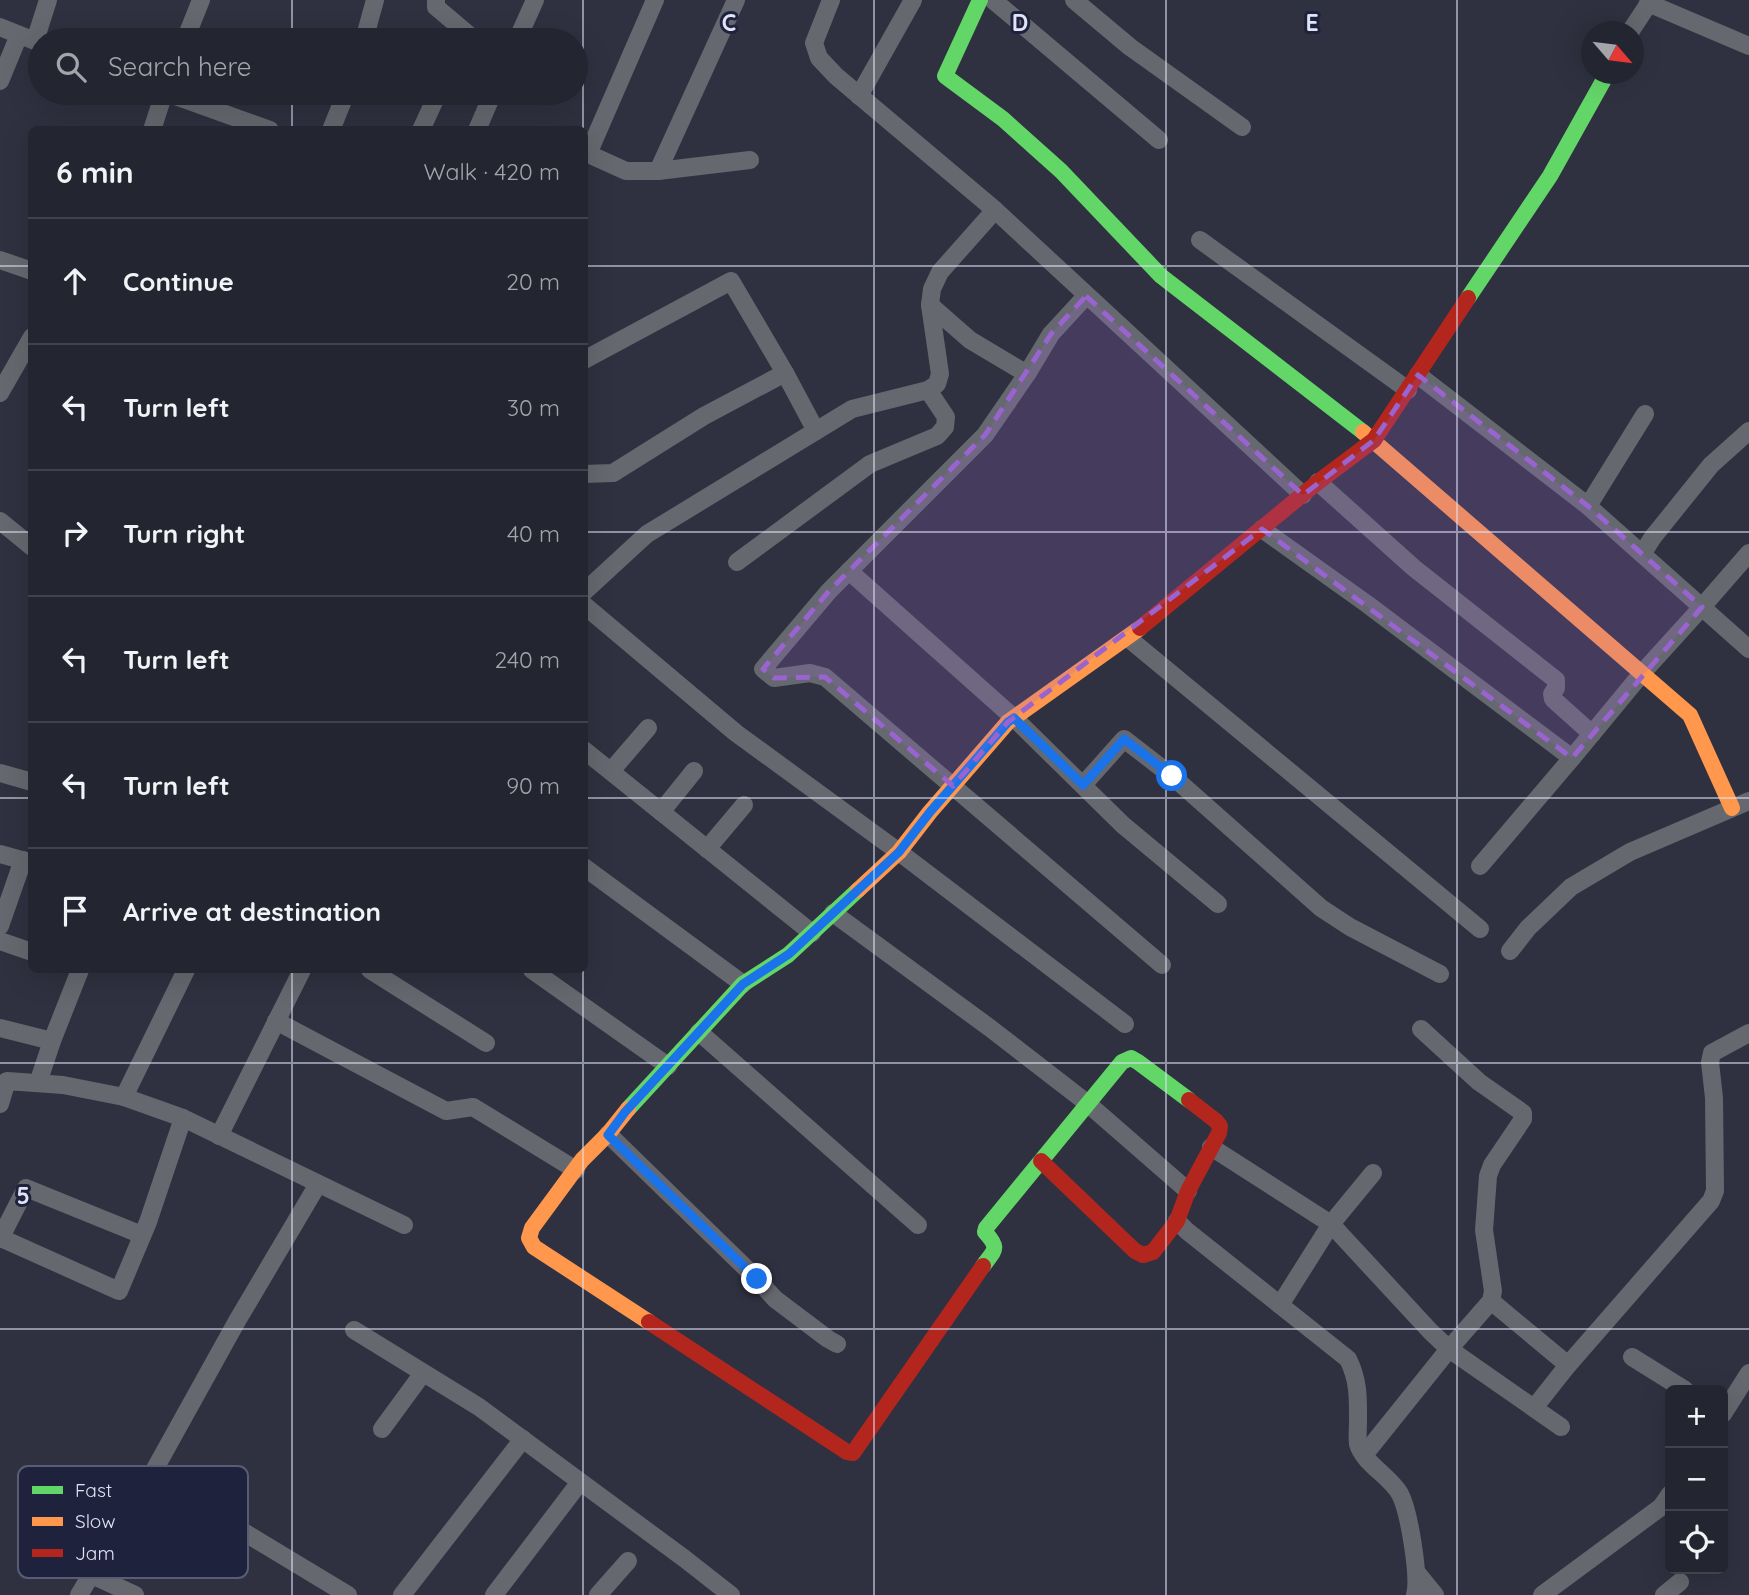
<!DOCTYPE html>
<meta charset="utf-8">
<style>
body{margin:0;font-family:Quicksand,sans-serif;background:#2f313c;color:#f1f3f6}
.controls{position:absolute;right:21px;bottom:21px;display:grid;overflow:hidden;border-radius:10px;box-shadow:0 7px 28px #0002}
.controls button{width:63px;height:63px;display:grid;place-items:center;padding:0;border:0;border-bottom:2px solid #40424c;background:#232530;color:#f1f3f6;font:35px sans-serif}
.compass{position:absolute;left:1581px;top:21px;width:63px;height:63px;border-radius:50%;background:#232530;box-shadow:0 7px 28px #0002;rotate:118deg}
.stop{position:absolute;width:21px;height:21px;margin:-16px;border:5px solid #1a73e8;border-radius:50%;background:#fff}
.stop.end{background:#1a73e8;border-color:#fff;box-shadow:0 2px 7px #0008}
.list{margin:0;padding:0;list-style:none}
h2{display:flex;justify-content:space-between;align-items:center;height:91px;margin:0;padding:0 28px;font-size:30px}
h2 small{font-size:23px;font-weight:400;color:#a3a5ab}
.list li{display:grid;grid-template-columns:46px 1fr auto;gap:21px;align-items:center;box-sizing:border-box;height:126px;padding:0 28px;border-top:2px solid #40424c}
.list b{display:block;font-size:26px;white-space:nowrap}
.list em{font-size:23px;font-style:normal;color:#a3a5ab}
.icon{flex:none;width:38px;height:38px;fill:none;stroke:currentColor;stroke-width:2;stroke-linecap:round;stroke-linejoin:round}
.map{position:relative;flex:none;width:1749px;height:1595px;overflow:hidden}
.search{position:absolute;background:#232530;box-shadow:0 7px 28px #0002;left:28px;top:28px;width:560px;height:77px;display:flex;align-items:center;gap:18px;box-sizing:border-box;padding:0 24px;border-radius:38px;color:#a3a5ab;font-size:26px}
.panel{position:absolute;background:#232530;box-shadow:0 7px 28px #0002;left:28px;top:126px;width:560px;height:847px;border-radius:10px}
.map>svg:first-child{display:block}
</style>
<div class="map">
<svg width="1749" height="1595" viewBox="0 0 1749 1595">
<rect width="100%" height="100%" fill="#2f3140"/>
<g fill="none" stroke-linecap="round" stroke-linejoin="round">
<!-- street -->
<g stroke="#66686f" stroke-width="18">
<path d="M436,0V7L475,40"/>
<path d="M831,0L814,43L819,58L836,76L995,210L1303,495"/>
<path d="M993,0L1159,140"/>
<path d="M1074,0L1130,47L1242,127"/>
<path d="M1648,3L1749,46"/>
<path d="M0,27L40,43"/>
<path d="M1630,32L1651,0"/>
<path d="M185,40L201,0"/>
<path d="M364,40L375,0"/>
<path d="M517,40L535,0"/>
<path d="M35,41L48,0"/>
<path d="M0,81L19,35"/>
<path d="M167,93L270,130"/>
<path d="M859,96L913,0"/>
<path d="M152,130L164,93"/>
<path d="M331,130L346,93"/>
<path d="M421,130L438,93"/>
<path d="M477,130L493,93"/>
<path d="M584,152L626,171H658L750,160"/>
<path d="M588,154L655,0"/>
<path d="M658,171L736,0"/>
<path d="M1200,240L1408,390"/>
<path d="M0,260L32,271"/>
<path d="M1086,296L1051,334L1027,374L985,435L829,591L763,669L774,678L810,673L825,677L1162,965"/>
<path d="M930,305L970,340L1027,374"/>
<path d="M584,360L731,281L785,373L816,431"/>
<path d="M1418,375L1588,506L1749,649"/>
<path d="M0,393L32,337"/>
<path d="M584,474L613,473L704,416L785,373"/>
<path d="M1318,482L1414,568L1556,680V688L1552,694L1553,699L1592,734"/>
<path d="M1588,506L1645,414"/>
<path d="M0,521L32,547"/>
<path d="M1262,529L1367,604L1572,758"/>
<path d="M1642,554L1653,537L1711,465L1749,431"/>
<path d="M737,562L870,464L937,436L945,427L946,417L928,390"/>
<path d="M849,571L1014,718L1123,825L1218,904"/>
<path d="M584,592L647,534L852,409L928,390L937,384L940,374L930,305L932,289L940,272L995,210"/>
<path d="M584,605L736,733L899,852L1125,1024"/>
<path d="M1128,638L1480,929"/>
<path d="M584,750L812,933"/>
<path d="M611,771L648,728"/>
<path d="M0,773L32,782"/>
<path d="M1083,785L1124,739L1172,776L1321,908L1350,927L1440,974"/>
<path d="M661,812L694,771"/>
<path d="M707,849L744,805"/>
<path d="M0,854L32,863"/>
<path d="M1480,866L1572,758L1643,672L1702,607L1749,553"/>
<path d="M584,867L743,984"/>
<path d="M833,913L990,1028L1087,1103L1188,1191"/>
<path d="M0,926L23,860"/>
<path d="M0,941L32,952"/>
<path d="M1510,951L1528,928L1571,887L1630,852L1749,801"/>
<path d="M370,970L486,1043"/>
<path d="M532,970L668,1066"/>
<path d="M276,1021L446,1111L473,1107L576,1170"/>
<path d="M0,1028L52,1041"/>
<path d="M699,1032L918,1225"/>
<path d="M38,1083L52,1041L80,970"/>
<path d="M124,1097L186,970"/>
<path d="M0,1104L7,1081L63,1085L124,1097L183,1118L404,1225"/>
<path d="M608,1134L757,1279L775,1299L828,1339L837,1344"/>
<path d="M219,1136L302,970"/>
<path d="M1211,1147L1331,1224L1430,1331L1449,1349L1561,1427"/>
<path d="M1177,1221L1187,1231L1348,1359C1359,1381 1358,1399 1358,1422C1358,1429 1357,1438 1358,1444C1363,1463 1391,1477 1400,1494C1409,1511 1420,1577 1415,1595"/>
<path d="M1,1238L119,1291L148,1222L183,1118"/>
<path d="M0,1239L26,1188L142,1235"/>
<path d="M1491,1301L1568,1365"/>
<path d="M1280,1305L1331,1224L1373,1173"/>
<path d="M354,1330L479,1407L685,1559L731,1595"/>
<path d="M1632,1357L1685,1390"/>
<path d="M1534,1408L1568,1365L1711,1201L1715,1191L1714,1098L1710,1062L1712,1053L1749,1033"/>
<path d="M1723,1414L1749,1373"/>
<path d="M382,1429L423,1373"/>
<path d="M1364,1455L1449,1349L1491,1301L1493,1291L1484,1230L1488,1176L1492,1165L1523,1119V1113L1479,1082L1421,1029"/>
<path d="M151,1476L348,1595"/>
<path d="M1417,1573L1435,1595"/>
<path d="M92,1575L135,1595"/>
<path d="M79,1595L151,1476L237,1321L318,1184"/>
<path d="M402,1595L523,1439"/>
<path d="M494,1595L580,1482"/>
<path d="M598,1595L628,1561"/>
<path d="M1542,1595L1661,1507L1670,1494"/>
<path d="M1664,1595L1680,1582"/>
</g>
<!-- fast -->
<g stroke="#63d668" stroke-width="16">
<path d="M980,0L945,76L1003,119L1061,171L1161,276L1363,432"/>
<path d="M1468,298L1550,176L1607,74"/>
<path d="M628,1109L743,984L788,955L858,890"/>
<path d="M983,1266C995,1249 1000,1249 985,1232L986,1228L1122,1062L1131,1058L1138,1062L1189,1100"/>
</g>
<!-- slow -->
<g stroke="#ff974d" stroke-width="16">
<path d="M1363,432L1690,715L1732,808"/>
<path d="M858,890L899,852L930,812L1008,722L1140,628"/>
<path d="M628,1109L608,1134L582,1160L532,1228L529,1238L534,1247L649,1322"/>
</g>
<!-- jam -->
<g stroke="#b3261e" stroke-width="16">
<path d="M1140,628L1318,482L1374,440L1468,298"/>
<path d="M1041,1161L1135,1251L1143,1255L1153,1252L1177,1221L1188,1191L1219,1133L1220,1126L1216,1121L1189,1100"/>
<path d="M649,1322L847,1452L853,1453L983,1266"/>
</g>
</g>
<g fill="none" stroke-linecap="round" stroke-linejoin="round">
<!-- route -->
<path stroke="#1a73e8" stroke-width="9" d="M757,1279L608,1135L625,1112L743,984L789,954L899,852L930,812L1008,722L1014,718L1083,785L1124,739L1172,776"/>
</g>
<!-- marked area -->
<path fill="#9963d0" fill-opacity="0.2" stroke="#9963d0" stroke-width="5" stroke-dasharray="14 9" stroke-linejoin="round" d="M1086,296L1303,495L1374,440L1418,375L1588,506L1702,607L1572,758L1262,529L1008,722L953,786L825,677L774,678L763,669L829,591L985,435L1051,334Z"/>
<!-- grid -->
<path fill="none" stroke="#e0e4f6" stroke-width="2" stroke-opacity="0.55" d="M292,0V40M583,0V130M874,0V1595M1166,0V1595M1457,0V1595M292,93V130M0,266H32M584,266H1749M0,532H32M584,532H1749M0,798H32M584,798H1749M292,970V1595M583,970V1595M0,1063H1749M0,1329H1749"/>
<!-- legend -->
<rect x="18" y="1466" width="230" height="112" rx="10" fill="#1e223c" stroke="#585c74" stroke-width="2"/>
<rect x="32" y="1486" width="31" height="8" fill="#63d668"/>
<rect x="32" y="1517" width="31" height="9" fill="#ff974d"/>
<rect x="32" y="1549" width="31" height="8" fill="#b3261e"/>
<g font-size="19" fill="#e0e4f6">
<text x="75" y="1497">Fast</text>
<text x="75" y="1528">Slow</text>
<text x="75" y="1560">Jam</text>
</g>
<g font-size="23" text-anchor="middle" font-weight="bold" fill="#e0e4f6" stroke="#1e223c" stroke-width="6" stroke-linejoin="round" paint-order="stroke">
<text x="729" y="31">C</text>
<text x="1020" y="31">D</text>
<text x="1312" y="31">E</text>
<text x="23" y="1204">5</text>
</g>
</svg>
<div class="controls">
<button>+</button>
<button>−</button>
<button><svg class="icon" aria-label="locate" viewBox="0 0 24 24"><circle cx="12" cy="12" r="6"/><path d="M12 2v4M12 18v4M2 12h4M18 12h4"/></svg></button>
</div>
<svg class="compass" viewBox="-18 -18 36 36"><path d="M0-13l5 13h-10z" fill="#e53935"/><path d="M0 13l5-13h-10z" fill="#a3a5ab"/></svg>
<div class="stop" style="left:1172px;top:776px"></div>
<div class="stop end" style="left:757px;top:1279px"></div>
<div class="search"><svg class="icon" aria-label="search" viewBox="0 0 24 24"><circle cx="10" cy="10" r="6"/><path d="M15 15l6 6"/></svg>Search here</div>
<section class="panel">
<h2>6 min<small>Walk · 420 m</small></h2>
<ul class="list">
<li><svg class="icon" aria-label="ahead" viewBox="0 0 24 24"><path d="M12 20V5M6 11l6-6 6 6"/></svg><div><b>Continue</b></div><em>20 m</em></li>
<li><svg class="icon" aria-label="left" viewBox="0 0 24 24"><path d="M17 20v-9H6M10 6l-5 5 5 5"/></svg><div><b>Turn left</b></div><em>30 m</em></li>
<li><svg class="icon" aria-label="right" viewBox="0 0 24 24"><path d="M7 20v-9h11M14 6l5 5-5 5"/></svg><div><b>Turn right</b></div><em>40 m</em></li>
<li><svg class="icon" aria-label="left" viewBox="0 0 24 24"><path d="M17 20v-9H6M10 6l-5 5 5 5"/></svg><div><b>Turn left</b></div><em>240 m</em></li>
<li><svg class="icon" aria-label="left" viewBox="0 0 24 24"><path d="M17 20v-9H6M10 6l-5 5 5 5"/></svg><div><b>Turn left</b></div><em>90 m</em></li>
<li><svg class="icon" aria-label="arrive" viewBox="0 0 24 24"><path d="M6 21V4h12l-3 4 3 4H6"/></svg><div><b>Arrive at destination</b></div></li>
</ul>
</section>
</div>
